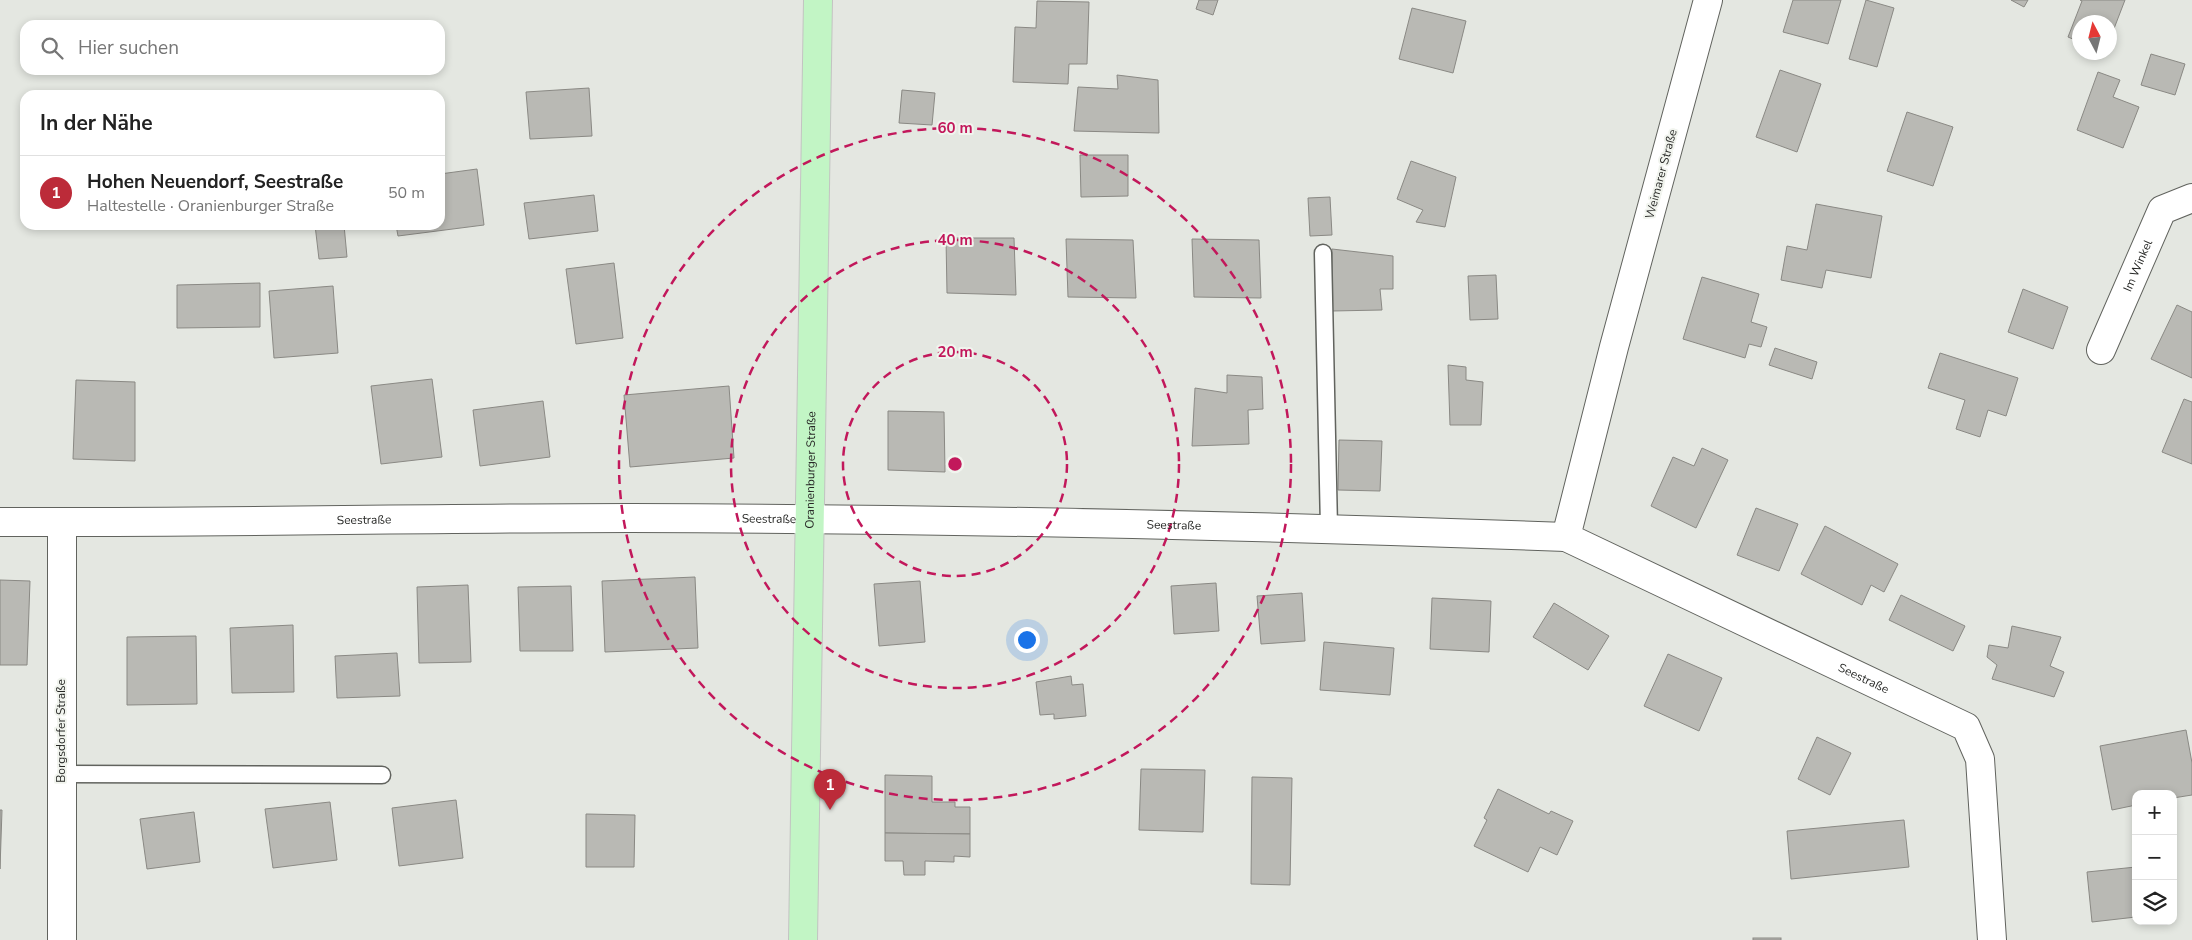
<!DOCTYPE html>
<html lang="de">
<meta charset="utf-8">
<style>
body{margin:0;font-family:"Nunito Sans",sans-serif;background:#f2f2f2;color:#222}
.controls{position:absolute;right:15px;bottom:15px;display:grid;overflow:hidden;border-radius:10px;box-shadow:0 2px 8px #0003}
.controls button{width:45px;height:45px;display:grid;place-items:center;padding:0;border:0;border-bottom:1px solid #e0e0e0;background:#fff;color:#222;font:25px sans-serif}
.compass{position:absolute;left:2072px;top:15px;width:45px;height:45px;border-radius:50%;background:#fff;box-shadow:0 2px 8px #0003;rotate:353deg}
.you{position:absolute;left:1026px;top:639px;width:18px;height:18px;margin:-12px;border:4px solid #fff;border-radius:50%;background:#1a73e8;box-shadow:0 0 0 8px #1a73e833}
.badge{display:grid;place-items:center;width:32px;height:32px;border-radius:50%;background:#bc2b39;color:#fff;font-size:16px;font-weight:700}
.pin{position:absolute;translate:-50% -41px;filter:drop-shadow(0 1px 2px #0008)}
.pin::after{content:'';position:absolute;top:26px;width:18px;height:15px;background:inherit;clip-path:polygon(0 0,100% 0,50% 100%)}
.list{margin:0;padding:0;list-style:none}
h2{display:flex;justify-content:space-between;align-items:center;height:65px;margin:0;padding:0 20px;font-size:21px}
h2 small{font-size:16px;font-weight:400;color:#767676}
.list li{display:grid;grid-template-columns:32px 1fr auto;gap:15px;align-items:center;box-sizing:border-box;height:75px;padding:0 20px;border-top:1px solid #e0e0e0}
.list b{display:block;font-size:19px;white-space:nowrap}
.list p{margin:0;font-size:16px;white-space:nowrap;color:#767676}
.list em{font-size:16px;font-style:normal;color:#767676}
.icon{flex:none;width:28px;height:28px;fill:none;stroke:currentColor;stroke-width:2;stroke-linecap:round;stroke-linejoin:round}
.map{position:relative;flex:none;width:2192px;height:940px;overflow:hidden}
.search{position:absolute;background:#fff;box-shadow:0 2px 8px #0003;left:20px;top:20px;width:425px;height:55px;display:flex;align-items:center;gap:12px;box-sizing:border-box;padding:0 18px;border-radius:15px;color:#767676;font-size:19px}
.panel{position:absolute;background:#fff;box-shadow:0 2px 8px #0003;left:20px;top:90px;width:425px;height:140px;border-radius:15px}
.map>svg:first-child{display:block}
</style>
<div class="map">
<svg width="2192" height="940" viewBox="0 0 2192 940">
<rect width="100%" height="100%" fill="#e4e7e1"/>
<!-- building -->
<g fill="#b9b9b4" stroke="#8a8984">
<path d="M1199,0H1218L1213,15L1196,9Z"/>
<path d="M1793,0H1841L1828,44L1783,32Z"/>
<path d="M1866,0L1894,8L1877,67L1849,59Z"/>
<path d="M2011,0H2028L2024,7Z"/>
<path d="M2080,0H2125L2110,39V22H2080V42L2068,37L2082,1Z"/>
<path d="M1037,1L1089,2L1087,64H1069L1068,84L1013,82L1015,27L1036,28Z"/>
<path d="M1412,8L1466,21L1453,73L1399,59Z"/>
<path d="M2151,54L2185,64L2175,95L2141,85Z"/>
<path d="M1780,70L1821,84L1797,152L1756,137Z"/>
<path d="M2098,72L2120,80L2113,97L2139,107L2123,148L2077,130Z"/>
<path d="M1117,75L1158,80L1159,133L1074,131L1078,87L1118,89Z"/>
<path d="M589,88L592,136L530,139L526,92Z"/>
<path d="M902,90L935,93L932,125L899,123Z"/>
<path d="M1907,112L1953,127L1933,186L1887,171Z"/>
<path d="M1080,155H1128V196L1081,197Z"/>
<path d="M1411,161L1456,177L1445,227L1416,222L1423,210L1397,199Z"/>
<path d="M477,169L484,225L398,236L396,225H440V174Z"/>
<path d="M594,195L598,231L529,239L524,203Z"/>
<path d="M1330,197L1332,235L1310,236L1308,198Z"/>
<path d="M1816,204L1882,216L1871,278L1826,270L1822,288L1781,280L1787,246L1807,250Z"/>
<path d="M315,225H344L347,257L319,259Z"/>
<path d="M946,238H1014L1016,295L947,293Z"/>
<path d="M1066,239L1133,240L1136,298L1068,297Z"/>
<path d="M1192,239L1259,240L1261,298L1194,297Z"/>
<path d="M1332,249L1393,256V289H1380L1382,310L1332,311Z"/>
<path d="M614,263L623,338L576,344L566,269Z"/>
<path d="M1496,275L1498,319L1470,320L1468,276Z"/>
<path d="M1702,277L1759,294L1751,322L1767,327L1761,347L1749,344L1745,358L1683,339Z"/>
<path d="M260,283V327L177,328V285Z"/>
<path d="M333,286L338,353L274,358L269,291Z"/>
<path d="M2023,289L2068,307L2053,349L2008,332Z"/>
<path d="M2177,305L2192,312V378L2151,359Z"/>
<path d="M1775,348L1817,362L1812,379L1769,365Z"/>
<path d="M1940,353L2018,378L2006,416L1988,410L1980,437L1956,429L1965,400L1928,388Z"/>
<path d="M1448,365L1466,367V380L1483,382L1481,425H1450Z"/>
<path d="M1227,375L1262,377L1263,409L1248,410L1249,444L1192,446L1195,388L1227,393Z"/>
<path d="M432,379L442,457L381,464L371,386Z"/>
<path d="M76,380L135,382V461L73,459Z"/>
<path d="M729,386L734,458L630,467L624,395Z"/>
<path d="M2184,399L2192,402V464L2162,452Z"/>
<path d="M543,401L550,457L480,466L473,410Z"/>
<path d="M888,411L944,412L945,472L888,470Z"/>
<path d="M1339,440L1382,441L1380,491L1338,490Z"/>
<path d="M1702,448L1728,460L1696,528L1651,506L1673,457L1694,466Z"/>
<path d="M1756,508L1798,524L1779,571L1737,555Z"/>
<path d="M1825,526L1898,564L1884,592L1871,585L1862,605L1801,574Z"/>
<path d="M695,577L698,648L605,652L602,581Z"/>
<path d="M0,580L30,581L27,665H0Z"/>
<path d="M920,581L925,642L879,646L874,584Z"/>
<path d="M1216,583L1219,631L1174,634L1171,586Z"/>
<path d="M468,585L471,662L419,663L417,587Z"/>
<path d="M571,586L573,651H520L518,587Z"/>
<path d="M1302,593L1305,641L1261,644L1257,596Z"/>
<path d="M1901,595L1965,626L1953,651L1889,620Z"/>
<path d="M1432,598L1491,601L1489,652L1430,649Z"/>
<path d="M1554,603L1609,636L1588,670L1533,637Z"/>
<path d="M293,625L294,692L232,693L230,628Z"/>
<path d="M2012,626L2061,637L2050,666L2064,672L2054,697L1992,679L1997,665L1987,657L1989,645L2008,648Z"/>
<path d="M196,636L197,704L127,705V637Z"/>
<path d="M1324,642L1394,648L1390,695L1320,690Z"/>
<path d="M397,653L400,696L337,698L335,656Z"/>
<path d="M1668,654L1722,678L1699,731L1644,706Z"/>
<path d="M1071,676L1072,685L1083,684L1086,716L1054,719V714L1040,715L1036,682Z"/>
<path d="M2186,730L2192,763V795L2173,798V794H2136V805L2112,810L2100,746Z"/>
<path d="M1817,737L1851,753L1830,795L1798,779Z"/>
<path d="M1141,769L1205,770L1203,832L1139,830Z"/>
<path d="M885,775L932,776V802H955V807H970V834L885,833Z"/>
<path d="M1252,777L1292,778L1290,885L1251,884Z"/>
<path d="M1498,789L1549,814L1551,811L1573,821L1557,855L1540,847L1528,872L1474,846L1487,820L1484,818Z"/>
<path d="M456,800L463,858L399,866L392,808Z"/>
<path d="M330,802L337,860L273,868L265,809Z"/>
<path d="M0,810H2L0,869Z"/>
<path d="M194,812L200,862L147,869L140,819Z"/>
<path d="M586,814L635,815L634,867H586Z"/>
<path d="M1904,820L1909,867L1791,879L1787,831Z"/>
<path d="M885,833L970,834V857L954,856V862L925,861V875H904L903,861H885Z"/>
<path d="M2136,867V917L2092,922L2087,872Z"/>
<rect x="1753" y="938" width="28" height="2"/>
</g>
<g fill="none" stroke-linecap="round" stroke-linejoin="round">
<!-- service casing -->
<g stroke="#61635e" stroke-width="19">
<g id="service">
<path d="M1323,253L1329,528"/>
<path d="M60,774L382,775"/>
</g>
</g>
<!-- minor casing -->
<g stroke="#61635e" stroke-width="30">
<g id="minor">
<path id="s1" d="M1708,0L1614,347L1566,537L1966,727L1980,759L1992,940"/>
<path id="s2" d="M2101,350L2162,210L2192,198"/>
<path id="s3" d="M0,522C210,523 420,518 630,518C942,519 1254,525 1566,537"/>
<path d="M62,522V940"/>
</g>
</g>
<!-- primary casing -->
<g stroke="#c3c3c2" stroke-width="30">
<g id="primary">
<path id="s4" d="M803,940L818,0"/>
</g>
</g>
<!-- service -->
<use href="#service" stroke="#fff" stroke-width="16"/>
<!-- minor -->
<use href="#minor" stroke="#fff" stroke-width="28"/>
<!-- primary -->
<use href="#primary" stroke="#c2f5c5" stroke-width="28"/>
</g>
<!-- distance rings -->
<g fill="none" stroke="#c2185b" stroke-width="2.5" stroke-dasharray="9 6">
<circle cx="955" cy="464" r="112"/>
<circle cx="955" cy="464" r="224"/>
<circle cx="955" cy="464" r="336"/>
</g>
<g text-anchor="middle" stroke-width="4" stroke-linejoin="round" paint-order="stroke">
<!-- street labels -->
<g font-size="12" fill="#272826" stroke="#f1f4ee">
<text transform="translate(1661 174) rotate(-75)" y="4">Weimarer Straße</text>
<text dy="4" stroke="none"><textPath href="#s2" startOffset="92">Im Winkel</textPath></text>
<text dy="4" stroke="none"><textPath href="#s4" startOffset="470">Oranienburger Straße</textPath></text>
<text dy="4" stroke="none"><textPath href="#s3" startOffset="364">Seestraße</textPath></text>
<text dy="4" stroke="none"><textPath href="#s3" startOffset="769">Seestraße</textPath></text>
<text dy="4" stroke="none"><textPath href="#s3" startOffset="1174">Seestraße</textPath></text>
<text dy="4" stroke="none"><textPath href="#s1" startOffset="885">Seestraße</textPath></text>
<text transform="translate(61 731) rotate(-90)" y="4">Borgsdorfer Straße</text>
</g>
</g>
<circle cx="955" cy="464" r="8" fill="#c2185b" stroke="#f1f4ee" stroke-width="2.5"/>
<g font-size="15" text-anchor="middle" font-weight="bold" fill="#c2185b" stroke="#f1f4ee" stroke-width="4" stroke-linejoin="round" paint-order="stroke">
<text x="955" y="133">60 m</text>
<text x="955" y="245">40 m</text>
<text x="955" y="357">20 m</text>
</g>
</svg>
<div class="controls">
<button>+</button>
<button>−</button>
<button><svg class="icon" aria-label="layers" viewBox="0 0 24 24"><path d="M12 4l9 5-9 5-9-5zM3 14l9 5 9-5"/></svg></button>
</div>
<svg class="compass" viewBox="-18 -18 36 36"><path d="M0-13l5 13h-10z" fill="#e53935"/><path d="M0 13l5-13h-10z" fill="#767676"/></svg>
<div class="you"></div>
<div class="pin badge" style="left:830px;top:810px">1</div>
<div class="search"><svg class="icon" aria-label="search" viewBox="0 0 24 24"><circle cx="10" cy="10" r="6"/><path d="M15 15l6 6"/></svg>Hier suchen</div>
<section class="panel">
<h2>In der Nähe<small></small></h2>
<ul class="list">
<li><span class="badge">1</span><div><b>Hohen Neuendorf, Seestraße</b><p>Haltestelle · Oranienburger Straße</p></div><em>50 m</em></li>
</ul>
</section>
</div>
